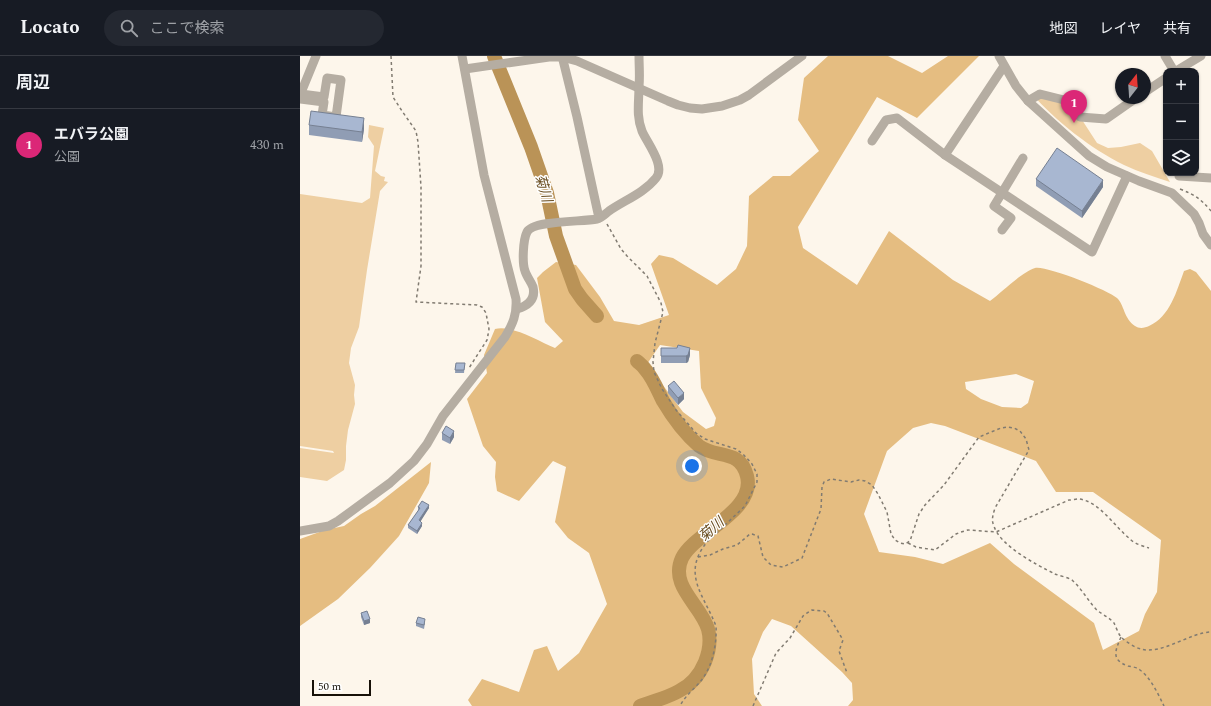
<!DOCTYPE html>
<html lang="ja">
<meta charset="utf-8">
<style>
body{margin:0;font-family:Spectral,"Noto Sans JP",serif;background:#242831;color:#f1f3f6}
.controls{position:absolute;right:12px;top:12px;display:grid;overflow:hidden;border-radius:8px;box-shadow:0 1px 3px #0004}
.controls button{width:36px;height:36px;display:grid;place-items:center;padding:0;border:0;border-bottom:1px solid #363941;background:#171b24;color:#f1f3f6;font:20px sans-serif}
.compass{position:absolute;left:815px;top:12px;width:36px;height:36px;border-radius:50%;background:#171b24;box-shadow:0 1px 3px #0004;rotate:17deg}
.scale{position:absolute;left:12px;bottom:10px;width:59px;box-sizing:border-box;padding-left:4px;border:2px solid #171108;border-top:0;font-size:11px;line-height:14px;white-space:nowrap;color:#171108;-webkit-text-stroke:3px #fff;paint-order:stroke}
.you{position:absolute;left:392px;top:410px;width:14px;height:14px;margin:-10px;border:3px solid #fff;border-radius:50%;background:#1a73e8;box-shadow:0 0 0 6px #1a73e833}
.badge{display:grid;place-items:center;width:26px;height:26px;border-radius:50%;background:#db2777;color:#fff;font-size:13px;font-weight:700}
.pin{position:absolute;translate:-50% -33px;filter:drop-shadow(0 1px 2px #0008)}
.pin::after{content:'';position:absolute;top:21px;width:14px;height:12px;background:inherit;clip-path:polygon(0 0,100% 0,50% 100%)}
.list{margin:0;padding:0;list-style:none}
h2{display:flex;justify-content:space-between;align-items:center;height:52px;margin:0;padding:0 16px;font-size:17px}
h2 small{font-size:13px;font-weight:400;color:#9ea1a6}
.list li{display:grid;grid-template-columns:26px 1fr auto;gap:12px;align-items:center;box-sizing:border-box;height:72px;padding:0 16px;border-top:1px solid #363941}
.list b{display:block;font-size:15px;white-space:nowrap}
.list p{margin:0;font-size:13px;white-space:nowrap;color:#9ea1a6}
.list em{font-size:13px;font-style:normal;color:#9ea1a6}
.icon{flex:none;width:22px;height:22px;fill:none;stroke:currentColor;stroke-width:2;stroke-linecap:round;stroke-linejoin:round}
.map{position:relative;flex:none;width:911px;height:650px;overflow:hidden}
header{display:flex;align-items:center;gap:24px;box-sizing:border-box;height:56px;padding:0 20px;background:#171b24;border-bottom:1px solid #363941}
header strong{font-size:19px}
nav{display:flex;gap:22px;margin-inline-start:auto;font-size:14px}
.search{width:280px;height:36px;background:#242831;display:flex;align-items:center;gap:10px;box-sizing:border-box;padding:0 14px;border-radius:22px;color:#9ea1a6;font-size:15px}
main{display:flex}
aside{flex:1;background:#171b24}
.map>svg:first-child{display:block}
</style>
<header>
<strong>Locato</strong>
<div class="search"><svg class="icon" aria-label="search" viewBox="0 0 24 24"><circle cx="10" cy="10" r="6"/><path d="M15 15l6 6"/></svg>ここで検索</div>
<nav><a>地図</a><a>レイヤ</a><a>共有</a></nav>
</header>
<main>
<aside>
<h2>周辺<small></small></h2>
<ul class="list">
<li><span class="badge">1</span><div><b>エバラ公園</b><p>公園</p></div><em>430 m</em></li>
</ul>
</aside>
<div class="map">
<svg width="911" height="650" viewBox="0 0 911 650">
<rect width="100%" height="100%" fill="#fdf6eb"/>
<!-- green -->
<g fill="#eecfa2">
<path d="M732,38L773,50L797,87L808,92L821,91L840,87L852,95L870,126C855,121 839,116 824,109C790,92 757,66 732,38Z"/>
<path d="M69,69L84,72L75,115L81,120L85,121L84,125L88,126L80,135L67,214L59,271L51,292L49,307L55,329L54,339L55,348L48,374L46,390V404L44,414L27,425L0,421V392L34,397L33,395L0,390V138L62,147L70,142L74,90L68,81Z"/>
</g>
<!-- forest -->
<g fill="#e5bd81" fill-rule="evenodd">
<path d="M528,0H588L622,17L648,0H679L617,62L577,41L498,171L503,192L557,229L589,175L653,224L690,245C702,236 722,216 735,212C745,209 808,234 817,242C824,248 824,263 835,270C839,273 845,272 849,270C870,261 877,234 884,215L890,213L896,216L911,235V650H548L553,644L552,627L542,616L491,570L472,563L463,576L452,603L454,638L462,650H172L168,644L182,623L219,636L234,594L247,590L258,615L279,597L307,548L289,497L268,482L255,466L266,411L253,405L219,445L197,435L195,421L196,406L183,390L167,343L187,317L184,299L195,273C213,269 238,285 255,292L263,285L245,266L237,222L243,216L256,206L276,209L300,241L314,265L339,269L369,259L351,208L359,199L373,202L417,229L436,213L447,190L449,140L473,120H490L519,95L498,64L504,22ZM360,289L399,295L401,332L416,362L414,370L406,373L383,356L347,308ZM716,318L734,325L728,347L721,352L702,351L681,343L666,333L665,326ZM631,367L645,370L736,405L756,436H793L861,484L857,536L845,558L839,575L803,594L794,567L714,508L690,487L643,508L615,501L579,496L564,458L587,395L613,372Z"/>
<path d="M131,406L129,427L99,480L70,512L38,543L0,570V483L25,474L44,470L61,458L75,450Z"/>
</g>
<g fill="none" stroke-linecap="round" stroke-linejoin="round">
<!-- river -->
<g stroke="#ba9357" stroke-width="14">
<path d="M194,0L231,91L247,137L256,180L275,233L282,243L297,260"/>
<path d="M337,305C340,308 343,310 345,313C353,322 358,335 363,345C373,362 384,377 399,390C416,403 440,392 447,420C456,455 395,476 382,502C369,530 401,549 408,573C411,584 409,596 405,606C400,618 391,629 379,635C367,642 353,645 340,650"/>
</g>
<!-- path -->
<g stroke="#817b71" stroke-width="1.5" stroke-dasharray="3 3" stroke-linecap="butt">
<path d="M91,0L93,41L102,55L116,75L118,86L121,131V210L116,246L177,249L182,251L186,257L189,273L188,279L187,284L169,312"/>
<path d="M880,133C895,139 901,143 911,155"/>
<path d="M307,168L321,193L327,200L347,220L361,247L363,256L355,287L353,306L354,316L362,333L376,354L396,377L405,383L436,393L443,398L452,408L457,418V426L445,450L407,486C381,518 404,539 416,570C417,589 412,612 400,626C393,634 385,640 380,650"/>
<path d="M608,487L616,491L635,494L656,478L661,476L668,474L696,476L769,444C772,444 776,443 779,443C799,445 815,471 830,483C835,488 843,490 849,492"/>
<path d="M398,501L410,499L423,493L437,489L450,478H452L458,480L463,501L471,509L483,511L502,502L521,453L522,431L524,426L531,423L551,426L559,424L565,425L572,429L578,438L587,456L591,478L595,484L600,487L605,488L610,485L619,458L625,449L644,429L679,381L701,372L708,371L714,372L720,375L726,383L729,394L695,452C693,459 691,464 694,470C700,490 737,509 755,518C760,520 767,521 772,524C781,532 787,543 795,552C800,558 808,560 814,567C816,571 818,577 821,581C825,585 835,592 841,593C862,599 891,576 911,576"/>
<path d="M821,581C815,595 811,604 828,610C832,611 837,611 840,614C851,622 858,638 864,650"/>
<path d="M453,650L476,597L490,582L503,560L507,557L512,554L524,555L527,557L543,584L539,595L547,617"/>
</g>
<!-- minor -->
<g stroke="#b5ada2" stroke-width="9">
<path d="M262,0L277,61L299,162"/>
<path d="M699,0L716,30L728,45L789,100L807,111L839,125L872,137L894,158L899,167L903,178L911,189"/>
<path d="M865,0L874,15"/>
<path d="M165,13L249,1H262L277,5L368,45L378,49L390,52L402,53L422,50L440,44L449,39L502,0"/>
<path d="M876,15L901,0"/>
<path d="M845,36L866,22"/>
<path d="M0,39L16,0"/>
<path d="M0,43L24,46L22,59L36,61L41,24L27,22L24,41L1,38"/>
<path d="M728,45L740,38L772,46L780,61L806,63L836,42"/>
<path d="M572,85L586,64L597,62L645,99L792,196L827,120"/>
<path d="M645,99L704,10"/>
<path d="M879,120L911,122"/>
<path d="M702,174L711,162L694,150L723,102"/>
<path d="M217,253C227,250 236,244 233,231C231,226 227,221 225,215C222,207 223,184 227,176C233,164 283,166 297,163C302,162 305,158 309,155C325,144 344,137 356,122C366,110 347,87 342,75C336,60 339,46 339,30C340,20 339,10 339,0"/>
<path d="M0,475L29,470L38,465L90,427L114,405L127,388L143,360L205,281C213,268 217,258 216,243L184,119L162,0"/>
</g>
</g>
<!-- wall -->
<g fill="#909db4">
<path d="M9,69L64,73L62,86L9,79Z"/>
<path d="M736,123L803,131L782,162L736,130Z"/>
<path d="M361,292L390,299L388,306L386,307H361Z"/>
<path d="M156,307H165L164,317H155Z"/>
<path d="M368,330L384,343L378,349L368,337Z"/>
<path d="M142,377L154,381L150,388L142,384Z"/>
<path d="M118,451L129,452L120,465L122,470L117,478L108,472V469L118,455Z"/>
<path d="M61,557L70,567L64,569L61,561Z"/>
<path d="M116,567H125L124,573L116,570Z"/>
</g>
<!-- shaded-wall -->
<g fill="#768092">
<path d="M64,62V73L62,86V76Z"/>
<path d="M803,124V131L782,162V155Z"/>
<path d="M390,292V299L388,306L386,307V300Z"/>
<path d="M384,337V343L378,349V342Z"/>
<path d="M154,375V381L150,388V382Z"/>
<path d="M129,449V452L119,468V464Z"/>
<path d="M122,467V470L117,478V475Z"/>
<path d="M70,563V567L64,569V565Z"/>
</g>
<!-- building -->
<g fill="#a8b7d1" stroke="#768092">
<path d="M11,55L64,62L62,76L9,69Z"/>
<path d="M757,92L803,124L782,155L736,123Z"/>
<path d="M378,289L390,292L388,299L386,300H361V292H377Z"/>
<path d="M156,307H165L164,314H155Z"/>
<path d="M374,325L384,337L378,342L368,330Z"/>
<path d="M146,370L154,375L150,382L142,377Z"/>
<path d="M122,445L129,449L119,464L122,467L117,475L108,469L120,452L118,451Z"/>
<path d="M67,555L70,563L64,565L61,557Z"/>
<path d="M118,561L125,563L124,569L116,567Z"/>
</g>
<g text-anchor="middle" stroke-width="3" stroke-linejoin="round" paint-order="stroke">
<!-- water labels -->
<g font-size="14" font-style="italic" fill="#6a4e21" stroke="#fff">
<text transform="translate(244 132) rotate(74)" y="5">菊川</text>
<text transform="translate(411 473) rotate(-41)" y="5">菊川</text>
</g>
</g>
</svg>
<div class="controls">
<button>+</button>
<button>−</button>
<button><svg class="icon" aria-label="layers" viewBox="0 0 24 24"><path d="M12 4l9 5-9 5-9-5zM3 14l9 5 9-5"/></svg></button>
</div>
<svg class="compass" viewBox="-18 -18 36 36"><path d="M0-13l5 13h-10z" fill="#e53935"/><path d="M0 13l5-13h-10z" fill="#9ea1a6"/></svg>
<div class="scale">50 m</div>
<div class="you"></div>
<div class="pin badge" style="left:774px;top:67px">1</div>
</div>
</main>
